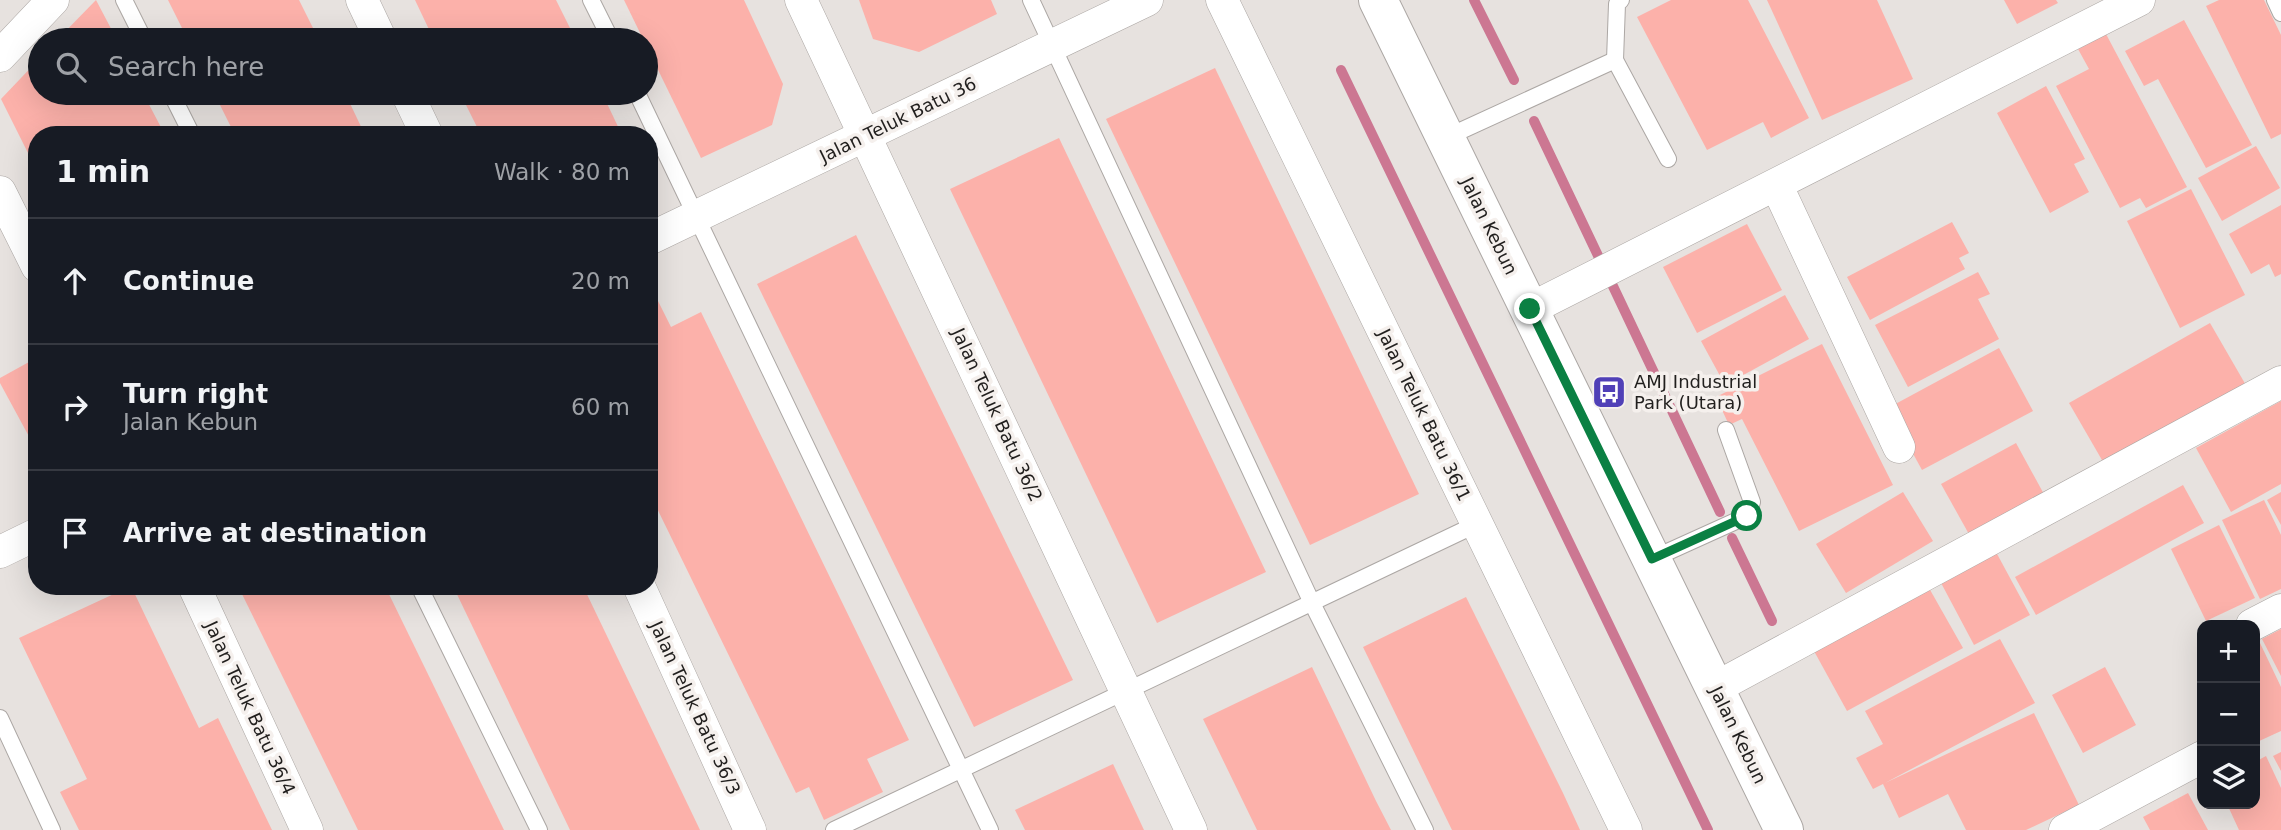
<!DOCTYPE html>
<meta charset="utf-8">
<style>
body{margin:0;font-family:"DejaVu Sans",sans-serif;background:#20242c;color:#f1f3f6}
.controls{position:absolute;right:21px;bottom:21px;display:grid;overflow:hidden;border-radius:14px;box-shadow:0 7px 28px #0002}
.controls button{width:63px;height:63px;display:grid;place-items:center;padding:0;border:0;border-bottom:2px solid #363941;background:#171b24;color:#f1f3f6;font:35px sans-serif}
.stop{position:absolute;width:21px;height:21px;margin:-16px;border:5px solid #0b8043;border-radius:50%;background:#fff}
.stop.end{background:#0b8043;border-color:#fff;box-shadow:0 2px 7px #0008}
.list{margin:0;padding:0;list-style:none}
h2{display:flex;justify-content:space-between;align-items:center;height:91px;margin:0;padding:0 28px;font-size:30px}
h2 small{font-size:23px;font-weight:400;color:#9ea1a6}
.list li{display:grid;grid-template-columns:46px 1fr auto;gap:21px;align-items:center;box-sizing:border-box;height:126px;padding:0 28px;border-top:2px solid #363941}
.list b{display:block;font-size:26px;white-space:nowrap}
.list p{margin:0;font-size:23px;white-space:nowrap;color:#9ea1a6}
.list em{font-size:23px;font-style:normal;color:#9ea1a6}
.icon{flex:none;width:38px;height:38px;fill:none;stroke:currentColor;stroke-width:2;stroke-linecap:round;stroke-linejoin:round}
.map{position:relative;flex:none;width:2281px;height:830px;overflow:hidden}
.search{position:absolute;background:#171b24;box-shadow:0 7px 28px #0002;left:28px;top:28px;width:630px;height:77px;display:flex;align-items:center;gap:18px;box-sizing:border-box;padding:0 24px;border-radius:38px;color:#9ea1a6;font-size:26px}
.panel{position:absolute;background:#171b24;box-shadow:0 7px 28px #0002;left:28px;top:126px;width:630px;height:469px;border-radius:28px}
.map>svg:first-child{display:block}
</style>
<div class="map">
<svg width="2281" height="830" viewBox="0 0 2281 830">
<rect width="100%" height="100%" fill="#e7e2df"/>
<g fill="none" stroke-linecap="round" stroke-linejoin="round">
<!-- stream -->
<g stroke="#cc7792" stroke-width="10">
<path d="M1474,0L1514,80"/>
<path d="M1341,70L1708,830"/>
<path d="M1534,121L1602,264"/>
<path d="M1611,282L1720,512"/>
<path d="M1732,538L1772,621"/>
</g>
</g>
<!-- building -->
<g fill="#fcb1aa">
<path d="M96,0L117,40H57Z"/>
<path d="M168,0H299L319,40H188Z"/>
<path d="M415,0H556L576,40H434Z"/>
<path d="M624,0H744L783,84L772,125L701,158Z"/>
<path d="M859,0H991L997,14L919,52L873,39Z"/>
<path d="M1671,0H1748L1809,118L1771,138L1763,122L1707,150L1637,17Z"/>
<path d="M1767,0H1877L1913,79L1822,120Z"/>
<path d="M2004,0H2056L2058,3L2017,24Z"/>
<path d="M2219,0H2264L2281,35V134L2271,139L2206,6Z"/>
<path d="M2184,20L2252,145L2206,168L2158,79L2144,86L2125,51Z"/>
<path d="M2106,34L2187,187L2146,208L2140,198L2120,208L2056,86L2089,69L2078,49Z"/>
<path d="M40,58V93H143L165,135H37V171L1,99Z"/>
<path d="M1215,68L1419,494L1310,545L1106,119Z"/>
<path d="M2046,86L2085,159L2074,164L2089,192L2050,213L1997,113Z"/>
<path d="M214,93H345L365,135H235Z"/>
<path d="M460,93H602L622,135H481Z"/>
<path d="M1059,138L1266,572L1157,623L950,189Z"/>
<path d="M2256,146L2280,188L2222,221L2198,178Z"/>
<path d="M2191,189L2245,295L2180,328L2127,221Z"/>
<path d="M2281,205V274L2275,277L2269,264L2251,274L2229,234Z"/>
<path d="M1952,222L1969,253L1959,258L1965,269L1870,320L1847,277Z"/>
<path d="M1747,224L1782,290L1697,333L1663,267Z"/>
<path d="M856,235L1073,680L974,727L757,284Z"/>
<path d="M1978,272L1990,294L1978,299L1999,339L1908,387L1875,325Z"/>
<path d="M655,295L671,327L701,312L909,740L867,759L883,792L824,820L809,787L796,793L649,492V298Z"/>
<path d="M1785,295L1809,339L1725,385L1701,341Z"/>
<path d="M2210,323L2247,387L2106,467L2069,403Z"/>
<path d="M1822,344L1893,485L1799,531L1742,419L1729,425L1716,397Z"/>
<path d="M1999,348L2033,411L1922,470L1888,408Z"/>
<path d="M29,362L37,376V440L32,442L0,383V378Z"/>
<path d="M2281,401V484L2231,512L2196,448Z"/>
<path d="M2016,443L2045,496L1970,536L1941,484Z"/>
<path d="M2183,485L2204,523L2036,615L2015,577Z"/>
<path d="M1903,492L1933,541L1846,593L1816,544Z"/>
<path d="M2281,492V525L2267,500Z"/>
<path d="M2264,500L2281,535V589L2260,599L2222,520Z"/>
<path d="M2219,525L2255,598L2206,621L2171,549Z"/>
<path d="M1996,552L2030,615L1974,645L1940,581Z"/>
<path d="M131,586L199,728L218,718L272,830H79L60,792L87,779L19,638Z"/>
<path d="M238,586H385L504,830H358Z"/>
<path d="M453,586H583L700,830H570Z"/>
<path d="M1929,588L1963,648L1847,711L1814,651Z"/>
<path d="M1466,597L1563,793L1580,830H1452L1363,647Z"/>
<path d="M2281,629V676L2262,639Z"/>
<path d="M2000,639L2035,703L1885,783L2034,713L2079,805L2026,830H1966L1948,794L1899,818L1883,784L1873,789L1856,758L1883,744L1865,711Z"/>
<path d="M2260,643L2281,687V731L2257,742L2255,646Z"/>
<path d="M1312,667L1376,801L1391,830H1257L1203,719Z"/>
<path d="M2105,667L2136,725L2083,753L2052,695Z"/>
<path d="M2281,752V771L2273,756Z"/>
<path d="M2266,756L2281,788V830H2239L2227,804H2255V762Z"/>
<path d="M1113,764L1144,830H1025L1015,810Z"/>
<path d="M2188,793L2208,830H2150L2143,817Z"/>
</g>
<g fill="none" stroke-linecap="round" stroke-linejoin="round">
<!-- lane casing -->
<g stroke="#aca7a4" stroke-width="18">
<g id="lane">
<path d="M124,0L144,40"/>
<path d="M591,0L611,40"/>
<path d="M1031,0L1312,603L1425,830"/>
<path d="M2275,0L2281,13"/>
<path d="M1615,60L1617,4L1621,0"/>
<path d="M171,93L192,135"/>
<path d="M637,93L990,830"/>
<path d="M1445,138L1615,60L1668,159"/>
<path d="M1652,559L1747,516L1752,502L1726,430"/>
<path d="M419,586L539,830"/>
<path d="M0,718L52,830"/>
<path d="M834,830L1477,524"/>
</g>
</g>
<!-- street casing -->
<g stroke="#aca7a4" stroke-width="33">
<g id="street">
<path d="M362,0L381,40"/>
<path d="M801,0L1191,830"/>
<path d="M1222,0L1626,830"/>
<path d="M0,56L53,0"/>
<path d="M407,93L427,135"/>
<path d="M1777,186L1899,447"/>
<path d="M0,192L37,266"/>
<path d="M649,239L1147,0"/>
<path d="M1530,309L2139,0"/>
<path d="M0,552L37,534"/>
<path d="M194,586L307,830"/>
<path d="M639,586L750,830"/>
<path d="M2252,625L2281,610"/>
<path d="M1715,688L2281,382"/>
<path d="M2065,830L2202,757"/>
</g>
</g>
<!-- secondary casing -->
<g stroke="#aca7a4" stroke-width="40">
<path id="secondary" d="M1378,0L1784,830"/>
</g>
<!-- lane -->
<use href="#lane" stroke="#fff" stroke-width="16"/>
<!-- street -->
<use href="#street" stroke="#fff" stroke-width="32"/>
<!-- secondary -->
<use href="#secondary" stroke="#fff" stroke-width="38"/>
</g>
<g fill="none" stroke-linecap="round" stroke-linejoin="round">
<!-- route -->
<path stroke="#0b8043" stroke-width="9" d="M1530,309L1652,559L1747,516"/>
</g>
<!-- icons -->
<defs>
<g id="bus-square" transform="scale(1.75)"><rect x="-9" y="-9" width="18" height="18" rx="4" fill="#5040b7" stroke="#f5f0ed"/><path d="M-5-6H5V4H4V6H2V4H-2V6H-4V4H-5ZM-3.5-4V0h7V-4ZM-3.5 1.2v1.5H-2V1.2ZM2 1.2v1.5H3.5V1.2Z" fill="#fff"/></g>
</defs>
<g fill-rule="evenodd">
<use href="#bus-square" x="1609" y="392"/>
</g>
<g text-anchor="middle" stroke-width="7" stroke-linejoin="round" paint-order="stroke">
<!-- street labels -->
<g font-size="18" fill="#211f1e" stroke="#f5f0ed">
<text transform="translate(898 120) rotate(-26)" y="6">Jalan Teluk Batu 36</text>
<text transform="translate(1489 226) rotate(64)" y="6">Jalan Kebun</text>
<text transform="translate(997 415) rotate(65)" y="6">Jalan Teluk Batu 36/2</text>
<text transform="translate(1424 415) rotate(64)" y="6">Jalan Teluk Batu 36/1</text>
<text transform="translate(250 708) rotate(65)" y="6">Jalan Teluk Batu 36/4</text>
<text transform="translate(695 708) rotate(65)" y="6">Jalan Teluk Batu 36/3</text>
<text transform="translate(1738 735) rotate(64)" y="6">Jalan Kebun</text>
</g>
<!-- poi labels -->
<g font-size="18" fill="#211f1e" stroke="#f5f0ed" text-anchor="start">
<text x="1634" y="388">AMJ Industrial<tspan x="1634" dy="21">Park (Utara)</tspan></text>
</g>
</g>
</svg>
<div class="controls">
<button>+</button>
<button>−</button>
<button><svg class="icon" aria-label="layers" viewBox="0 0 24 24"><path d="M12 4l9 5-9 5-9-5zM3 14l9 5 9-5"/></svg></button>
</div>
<div class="stop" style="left:1747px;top:516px"></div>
<div class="stop end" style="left:1530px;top:309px"></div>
<div class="search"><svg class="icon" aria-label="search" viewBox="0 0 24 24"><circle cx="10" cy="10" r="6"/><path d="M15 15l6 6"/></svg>Search here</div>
<section class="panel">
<h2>1 min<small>Walk · 80 m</small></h2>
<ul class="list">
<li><svg class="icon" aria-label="ahead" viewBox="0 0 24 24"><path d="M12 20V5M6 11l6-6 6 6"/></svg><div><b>Continue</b></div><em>20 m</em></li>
<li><svg class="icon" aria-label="right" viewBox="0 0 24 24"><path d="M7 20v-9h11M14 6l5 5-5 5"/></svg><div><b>Turn right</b><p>Jalan Kebun</p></div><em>60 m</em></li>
<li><svg class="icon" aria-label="arrive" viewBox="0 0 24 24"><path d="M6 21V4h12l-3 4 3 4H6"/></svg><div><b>Arrive at destination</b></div></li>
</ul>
</section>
</div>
